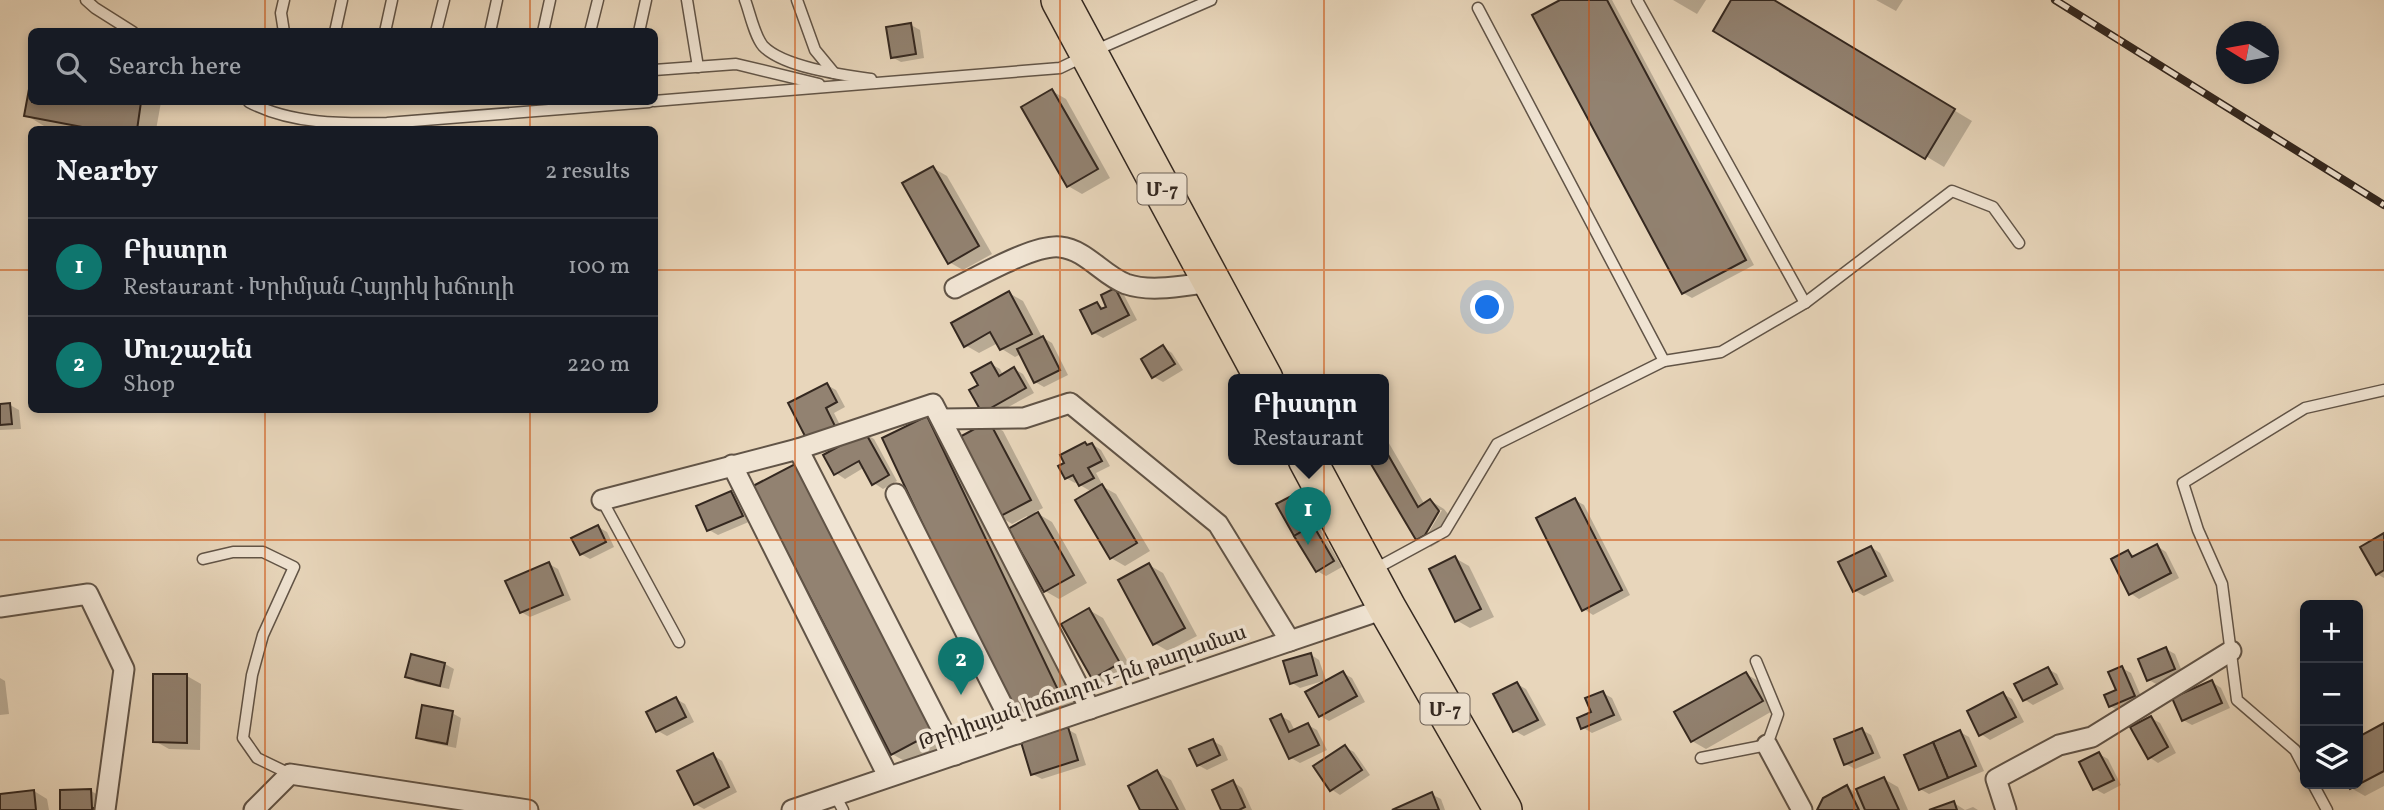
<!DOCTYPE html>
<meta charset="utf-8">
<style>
body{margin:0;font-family:Vollkorn,"Noto Serif Armenian",serif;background:#242831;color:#f1f3f6}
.controls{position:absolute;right:21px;bottom:21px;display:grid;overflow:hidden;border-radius:10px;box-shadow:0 4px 10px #0003}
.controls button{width:63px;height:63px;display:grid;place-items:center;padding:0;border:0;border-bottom:2px solid #363941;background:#171b24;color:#f1f3f6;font:35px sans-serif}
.compass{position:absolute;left:2216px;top:21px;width:63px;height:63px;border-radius:50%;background:#171b24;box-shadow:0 4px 10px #0003;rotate:281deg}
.you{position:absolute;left:1488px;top:308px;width:24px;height:24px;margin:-18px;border:5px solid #fff;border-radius:50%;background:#1a73e8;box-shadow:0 0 0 10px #1a73e833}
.badge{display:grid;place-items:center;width:46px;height:46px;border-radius:50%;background:#0f766e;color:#fff;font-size:23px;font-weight:700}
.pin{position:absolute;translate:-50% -58px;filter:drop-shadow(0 2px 4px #0008)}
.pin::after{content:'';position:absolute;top:37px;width:24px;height:21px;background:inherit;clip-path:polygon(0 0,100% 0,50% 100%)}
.popup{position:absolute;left:1228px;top:374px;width:161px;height:91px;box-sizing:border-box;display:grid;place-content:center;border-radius:10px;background:#171b24;filter:drop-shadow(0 2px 5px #0005);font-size:23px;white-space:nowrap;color:#9ea1a6}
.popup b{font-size:26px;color:#f1f3f6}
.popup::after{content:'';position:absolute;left:50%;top:100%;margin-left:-14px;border:14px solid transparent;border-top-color:#171b24}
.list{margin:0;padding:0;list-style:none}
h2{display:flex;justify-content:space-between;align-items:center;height:91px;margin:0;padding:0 28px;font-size:30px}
h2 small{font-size:23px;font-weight:400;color:#9ea1a6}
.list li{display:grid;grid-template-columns:46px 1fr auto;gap:21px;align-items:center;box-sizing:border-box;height:98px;padding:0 28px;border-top:2px solid #363941}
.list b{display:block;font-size:26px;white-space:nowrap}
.list p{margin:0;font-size:23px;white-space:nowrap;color:#9ea1a6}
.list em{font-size:23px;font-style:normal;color:#9ea1a6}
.icon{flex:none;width:38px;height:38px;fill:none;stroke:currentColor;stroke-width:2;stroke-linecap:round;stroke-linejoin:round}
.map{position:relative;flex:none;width:2384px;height:810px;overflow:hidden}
.search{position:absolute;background:#171b24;box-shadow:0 4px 10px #0003;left:28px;top:28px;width:630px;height:77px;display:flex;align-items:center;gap:18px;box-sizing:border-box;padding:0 24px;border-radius:10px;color:#9ea1a6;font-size:26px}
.panel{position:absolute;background:#171b24;box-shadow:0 4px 10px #0003;left:28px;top:126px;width:630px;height:287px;border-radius:10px}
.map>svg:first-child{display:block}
</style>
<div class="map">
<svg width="2384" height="810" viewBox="0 0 2384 810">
<rect width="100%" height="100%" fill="#e8d6bb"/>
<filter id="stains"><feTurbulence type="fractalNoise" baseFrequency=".00286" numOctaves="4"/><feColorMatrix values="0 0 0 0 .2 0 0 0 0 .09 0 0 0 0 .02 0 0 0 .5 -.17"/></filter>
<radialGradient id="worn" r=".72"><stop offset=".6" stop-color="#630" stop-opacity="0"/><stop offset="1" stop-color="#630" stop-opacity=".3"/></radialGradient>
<!-- shadow -->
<g fill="#0003">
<path d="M1563,0H1612L1754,265L1692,298L1683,293Z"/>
<path d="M1673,0H1706L1697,14Z"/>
<path d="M1733,0H1771L1972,121L1944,167L1715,30Z"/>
<path d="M1876,0H1903L1896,11Z"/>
<path d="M911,25L920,30L924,58L901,62L892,57Z"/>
<path d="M1052,91L1066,99L1110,178L1082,194L1068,186Z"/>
<path d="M32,102H161L156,130H64L44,126L26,115Z"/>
<path d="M933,168L947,176L992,254L963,270L949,262Z"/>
<path d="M1115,290L1124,295L1137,320L1103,338L1094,333L1097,304L1106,309Z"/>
<path d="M1009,293L1023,301L1042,337L1052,343L1068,375L1044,387L1035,382L1021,354L1015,357L1002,349L998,343L979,353L965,345Z"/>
<path d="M1163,347L1172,353L1183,370L1163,382L1154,377Z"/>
<path d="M991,364L1000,369L1003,375L1014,369L1023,374L1034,393L992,416L980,386Z"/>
<path d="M827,385L836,390L845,407L834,413L843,431L808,439Z"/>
<path d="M10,405L19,410L21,429L0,430V406Z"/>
<path d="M927,418L945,428L1077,703L1039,725L1021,714L949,575Z"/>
<path d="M989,423L1003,431L1043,508L1035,512L1052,522L1087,583L1059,599L1045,591L1027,516L1012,524L999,516Z"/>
<path d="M1383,433L1425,505L1431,501L1444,509L1452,519L1439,542L1431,547L1423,542L1442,510H1437L1420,540L1417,539L1383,459Z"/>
<path d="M865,434L874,439L897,481L883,489L874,483L865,467L845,479L836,473Z"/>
<path d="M1092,444L1101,450L1110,466L1096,473L1102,484L1100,485L1116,494L1150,551L1125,566L1111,558L1092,492L1080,485L1079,481L1075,483L1066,478Z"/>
<path d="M756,487L952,743L910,764L892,754Z"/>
<path d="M731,493L740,498L751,521L718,535L709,530Z"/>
<path d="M1295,496L1304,501L1342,567L1326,576L1317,571Z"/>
<path d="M1575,500L1584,505L1630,595L1593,615L1584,609Z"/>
<path d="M598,527L607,532L614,547L590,559L581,554Z"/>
<path d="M2384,535V578L2377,574Z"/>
<path d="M2157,546L2166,552L2179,578L2139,599L2130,593L2128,552L2136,557Z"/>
<path d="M1871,547L1880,553L1894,581L1864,596L1855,591Z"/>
<path d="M1455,558L1469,566L1494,617L1470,628L1456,620Z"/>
<path d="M549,564L558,569L571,600L530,617L521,612Z"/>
<path d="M1149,565L1163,573L1197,636L1168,651L1154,643Z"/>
<path d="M1089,610L1103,618L1133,671L1107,685L1094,677Z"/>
<path d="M2166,649L2175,654L2183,674L2158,685L2149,680Z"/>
<path d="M1310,654L1319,660L1326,680L1300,688L1291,682Z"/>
<path d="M445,664L454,669L449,689L416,682L407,676Z"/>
<path d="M2122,668L2131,673L2143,701L2119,711L2110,706L2118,691Z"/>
<path d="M2048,669L2057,674L2064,689L2033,705L2024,699Z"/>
<path d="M1343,673L1352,678L1365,702L1329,721L1320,716Z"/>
<path d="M1746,674L1760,682L1776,709L1706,749L1692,741Z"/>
<path d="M187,676L201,684L200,750L169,749L155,741Z"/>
<path d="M0,678L5,681L9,714L0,715Z"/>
<path d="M2212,682L2221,688L2230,708L2192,725L2183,720Z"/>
<path d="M1517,684L1526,689L1546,725L1524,736L1515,731Z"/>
<path d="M1603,693L1612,698L1622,720L1592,733L1582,727L1594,713Z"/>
<path d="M2003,694L2012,699L2024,722L1990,740L1981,734Z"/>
<path d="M676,699L685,704L694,722L667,736L658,731Z"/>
<path d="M452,713L461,718L456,748L427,742L418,737Z"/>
<path d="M1281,716L1290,721L1295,731L1308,725L1317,730L1327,750L1300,763L1291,758Z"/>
<path d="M2151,718L2160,723L2176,753L2158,763L2149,757Z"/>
<path d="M2384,725V786L2365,796L2351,788L2349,784H2358V739Z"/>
<path d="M1067,729L1076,734L1086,765L1042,779L1032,774Z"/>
<path d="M1862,730L1871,735L1881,758L1855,769L1846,764Z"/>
<path d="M1960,732L1969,737L1984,771L1929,794L1920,789Z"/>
<path d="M1213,741L1222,746L1228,760L1207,770L1198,765Z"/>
<path d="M1345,747L1354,752L1370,775L1340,795L1331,789Z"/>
<path d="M2099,754L2108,759L2121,785L2104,794L2095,789Z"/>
<path d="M713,755L722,761L737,792L704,809L695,804Z"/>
<path d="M1157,772L1171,780L1186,810H1142Z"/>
<path d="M1884,779L1898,787L1908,810H1818L1847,787L1860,795Z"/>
<path d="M1233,782L1242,788L1252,810H1223Z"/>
<path d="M34,791L47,799L49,810H2Z"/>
<path d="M91,791L100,796V810H62Z"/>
<path d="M1431,794L1441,799L1445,810H1396Z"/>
<path d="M1954,803L1965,810L1973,807L1978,810H1934Z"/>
</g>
<!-- building -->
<g fill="#928271" stroke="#342820" stroke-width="2">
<path d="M1560,0H1607L1746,260L1682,294L1532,15Z"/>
<path d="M1731,0H1774L1955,109L1925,159L1713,31Z"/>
<path d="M911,23L916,54L891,58L886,27Z"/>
<path d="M32,73V102H141L137,130H98L24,116Z"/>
<path d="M1052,89L1098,169L1067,187L1021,107Z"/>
<path d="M933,166L979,246L948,264L902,183Z"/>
<path d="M1115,288L1129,315L1092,334L1080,310L1097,302L1101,309L1106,307L1101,295Z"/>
<path d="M1009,291L1032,334L1000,350L990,332L964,347L951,323Z"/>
<path d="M1043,336L1060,370L1034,383L1017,349Z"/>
<path d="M1163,345L1175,364L1152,378L1141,359Z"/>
<path d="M991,362L999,376L1014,367L1026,388L982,413L969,390L978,385L971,373Z"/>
<path d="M827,383L837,402L826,408L835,426L807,440L788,403Z"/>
<path d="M10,403L12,424L0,425V404Z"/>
<path d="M927,416L1059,692L1019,715L947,576L882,438Z"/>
<path d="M989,421L1031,500L997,518L956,439Z"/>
<path d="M865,432L889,475L872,485L859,461L834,475L823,455Z"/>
<path d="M1085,442L1087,445L1092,443L1102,461L1088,468L1094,478L1079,486L1073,475L1065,479L1058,466L1064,463L1060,455Z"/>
<path d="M1383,446L1418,507L1430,499L1439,511L1425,535L1416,540L1368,459H1383Z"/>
<path d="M797,463L934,732L891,755L753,486Z"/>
<path d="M1102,484L1137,543L1110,559L1075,500Z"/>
<path d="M731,491L743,516L707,531L696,506Z"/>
<path d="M1295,494L1313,525L1294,536L1276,504Z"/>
<path d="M1575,498L1622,590L1582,611L1536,518Z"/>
<path d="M1038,512L1074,575L1044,592L1008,529Z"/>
<path d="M598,525L606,542L580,555L571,538Z"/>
<path d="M1313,525L1334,561L1316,572L1294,536Z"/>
<path d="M2384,533V570L2376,575L2360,547Z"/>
<path d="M2157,544L2171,573L2129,595L2111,559L2128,550L2132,557Z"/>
<path d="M1871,546L1886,576L1853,592L1838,562Z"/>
<path d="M1455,556L1481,609L1455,622L1429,569Z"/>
<path d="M549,562L563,595L520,613L505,581Z"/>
<path d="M1149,563L1185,628L1153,645L1118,580Z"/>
<path d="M1089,608L1120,663L1092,679L1061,624Z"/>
<path d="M2166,647L2175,669L2147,681L2138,659Z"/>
<path d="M1311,653L1317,675L1290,684L1283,661Z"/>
<path d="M411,654L445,663L440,686L405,677Z"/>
<path d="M2122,666L2135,696L2109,707L2104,695L2116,690L2108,672Z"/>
<path d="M2048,667L2057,684L2023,701L2014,684Z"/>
<path d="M1343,671L1357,696L1319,717L1305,692Z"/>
<path d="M1746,672L1763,701L1691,742L1674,712Z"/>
<path d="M153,674H187V743L153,742Z"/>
<path d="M2212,680L2222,703L2182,721L2172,698Z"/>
<path d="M1517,682L1538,720L1513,732L1493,694Z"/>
<path d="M1603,691L1614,715L1581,729L1577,718L1591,712L1585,698Z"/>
<path d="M2003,692L2016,717L1979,736L1967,711Z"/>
<path d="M676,697L686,717L656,732L646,712Z"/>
<path d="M422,705L453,711L447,744L416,738Z"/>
<path d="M1281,714L1289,732L1308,723L1319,745L1289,759L1270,719Z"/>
<path d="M2151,716L2168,747L2148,759L2130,727Z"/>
<path d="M2384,723V771L2350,789L2347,784H2358V737Z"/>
<path d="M1068,727L1078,760L1031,775L1021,742Z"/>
<path d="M1862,728L1873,753L1844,765L1834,739Z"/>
<path d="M1960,730L1976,766L1948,778L1933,742Z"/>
<path d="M1213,739L1220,755L1197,766L1189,749Z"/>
<path d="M1933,742L1948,778L1919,790L1904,755Z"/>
<path d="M1345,745L1362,770L1330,791L1313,766Z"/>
<path d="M2099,752L2114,780L2093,790L2079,762Z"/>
<path d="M713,753L729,787L694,805L677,771Z"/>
<path d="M1157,770L1178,810H1140L1128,786Z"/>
<path d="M1884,777L1899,810H1865L1856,789Z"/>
<path d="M1233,780L1245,807L1239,810H1221L1212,790Z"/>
<path d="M1847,785L1859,810H1817L1823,798Z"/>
<path d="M91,789L92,808H99V810H60V790Z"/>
<path d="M34,790L36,810H0V794Z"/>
<path d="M1432,792L1439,810H1392Z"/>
<path d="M1954,801L1957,810H1929Z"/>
</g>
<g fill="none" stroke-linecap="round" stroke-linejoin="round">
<!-- lane casing -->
<g stroke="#615447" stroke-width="13">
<g id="lane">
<path d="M86,0L95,8L133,32"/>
<path d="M284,0L281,13L284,32"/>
<path d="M687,0L698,67"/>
<path d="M745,0C750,13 754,35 763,46C783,67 842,75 871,79"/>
<path d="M797,0L815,50L834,73"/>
<path d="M1637,0L1805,303"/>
<path d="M1478,8L1664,361"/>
<path d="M335,32L342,0"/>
<path d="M385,32L392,0"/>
<path d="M436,32L444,0"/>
<path d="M490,32L497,0"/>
<path d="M543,32L550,0"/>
<path d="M590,32L598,0"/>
<path d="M639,32L646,0"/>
<path d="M1096,50L1211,0"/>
<path d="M654,70L736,64L819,84"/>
<path d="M654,101L1060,68L1083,57"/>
<path d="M249,102C290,124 342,124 387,123L649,102"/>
<path d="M602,500L679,642"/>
<path d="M203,559L233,552H263L294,567L263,635L252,675L243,738L257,758L290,774"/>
<path d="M1375,569L1445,531L1497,444L1664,361L1721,352L1805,303L1952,191L1993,207L2019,243"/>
<path d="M1701,758L1767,745L1778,714L1756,661"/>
<path d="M2305,769L2295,750L2237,700L2222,584L2198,530L2183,483L2305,408L2384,390"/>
<path d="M2313,784L2327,810"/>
<path d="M835,795L843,810"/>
</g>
</g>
<!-- street casing -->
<g stroke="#615447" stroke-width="23">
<g id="street">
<path d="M955,288C979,276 1035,244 1060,247C1087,250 1102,275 1126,284C1152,293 1185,285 1212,282"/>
<path d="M942,419L1024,418L1070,403L1218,524L1290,641"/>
<path d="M798,449L955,755"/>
<path d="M732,465L888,776"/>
<path d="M896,494L1017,734"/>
<path d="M602,500L798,449L933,404L1090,709"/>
<path d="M0,607L88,594L124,669L105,810"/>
<path d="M1767,745L1802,810"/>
<path d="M254,810L290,774L528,810"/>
<path d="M792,810L1387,608"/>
<path d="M2006,810L1996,779L2059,745L2092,737L2231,651"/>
</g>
</g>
<!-- highway casing -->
<g stroke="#342820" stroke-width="40">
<g id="highway">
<path d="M1060,0L1264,379"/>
<path d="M1307,459L1387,608L1503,810"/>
</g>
</g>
<!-- lane -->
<use href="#lane" stroke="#f0e4d3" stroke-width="10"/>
<!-- street -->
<use href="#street" stroke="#f0e4d3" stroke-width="19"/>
<!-- highway -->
<use href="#highway" stroke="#e8d6bb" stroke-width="37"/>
<!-- rail casing -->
<g stroke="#342820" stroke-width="8">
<path id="rail" d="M2055,0L2384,205"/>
</g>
<!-- rail -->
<use href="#rail" stroke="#f0e4d3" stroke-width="5" stroke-dasharray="16" stroke-linecap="butt"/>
</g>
<!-- grid -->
<path fill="none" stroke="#cd520f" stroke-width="2" stroke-opacity="0.55" d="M265,0V32M530,0V32M795,0V810M1060,0V810M1324,0V810M1589,0V810M1854,0V810M2119,0V810M265,102V130M530,102V130M0,270H32M654,270H2384M265,410V810M530,410V810M0,540H2384"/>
<g text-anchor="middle" stroke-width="7" stroke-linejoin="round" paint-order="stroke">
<!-- shield labels -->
<g fill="#f0e4d3" stroke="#6c6056" stroke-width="2">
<rect x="1137.5" y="173.5" width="49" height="31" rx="5"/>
<rect x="1420.5" y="693.5" width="49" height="31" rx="5"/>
</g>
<g font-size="19" font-weight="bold" fill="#342820">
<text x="1162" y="196">Մ-7</text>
<text x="1445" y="716">Մ-7</text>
</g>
<!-- street labels -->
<g font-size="21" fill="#342820" stroke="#f0e4d3">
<text transform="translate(1082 687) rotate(-19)" y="7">Թբիլիսյան խճուղու 1-ին թաղամաս</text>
</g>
</g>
<rect width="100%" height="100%" filter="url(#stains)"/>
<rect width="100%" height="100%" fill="url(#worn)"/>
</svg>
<div class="controls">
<button>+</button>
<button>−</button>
<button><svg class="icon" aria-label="layers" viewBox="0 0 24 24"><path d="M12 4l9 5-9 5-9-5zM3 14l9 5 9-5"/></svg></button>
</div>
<svg class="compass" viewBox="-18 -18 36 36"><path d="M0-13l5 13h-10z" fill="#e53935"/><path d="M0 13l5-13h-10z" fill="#9ea1a6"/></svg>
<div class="you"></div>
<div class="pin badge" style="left:1308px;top:545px">1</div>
<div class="popup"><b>Բիստրո</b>Restaurant</div>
<div class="pin badge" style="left:961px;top:695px">2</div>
<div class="search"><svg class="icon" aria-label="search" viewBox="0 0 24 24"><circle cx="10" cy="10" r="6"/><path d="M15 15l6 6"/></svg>Search here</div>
<section class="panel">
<h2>Nearby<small>2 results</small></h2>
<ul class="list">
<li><span class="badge">1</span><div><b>Բիստրո</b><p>Restaurant · Խրիմյան Հայրիկ խճուղի</p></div><em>100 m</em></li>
<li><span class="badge">2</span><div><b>Մուշաշեն</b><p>Shop</p></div><em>220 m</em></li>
</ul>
</section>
</div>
